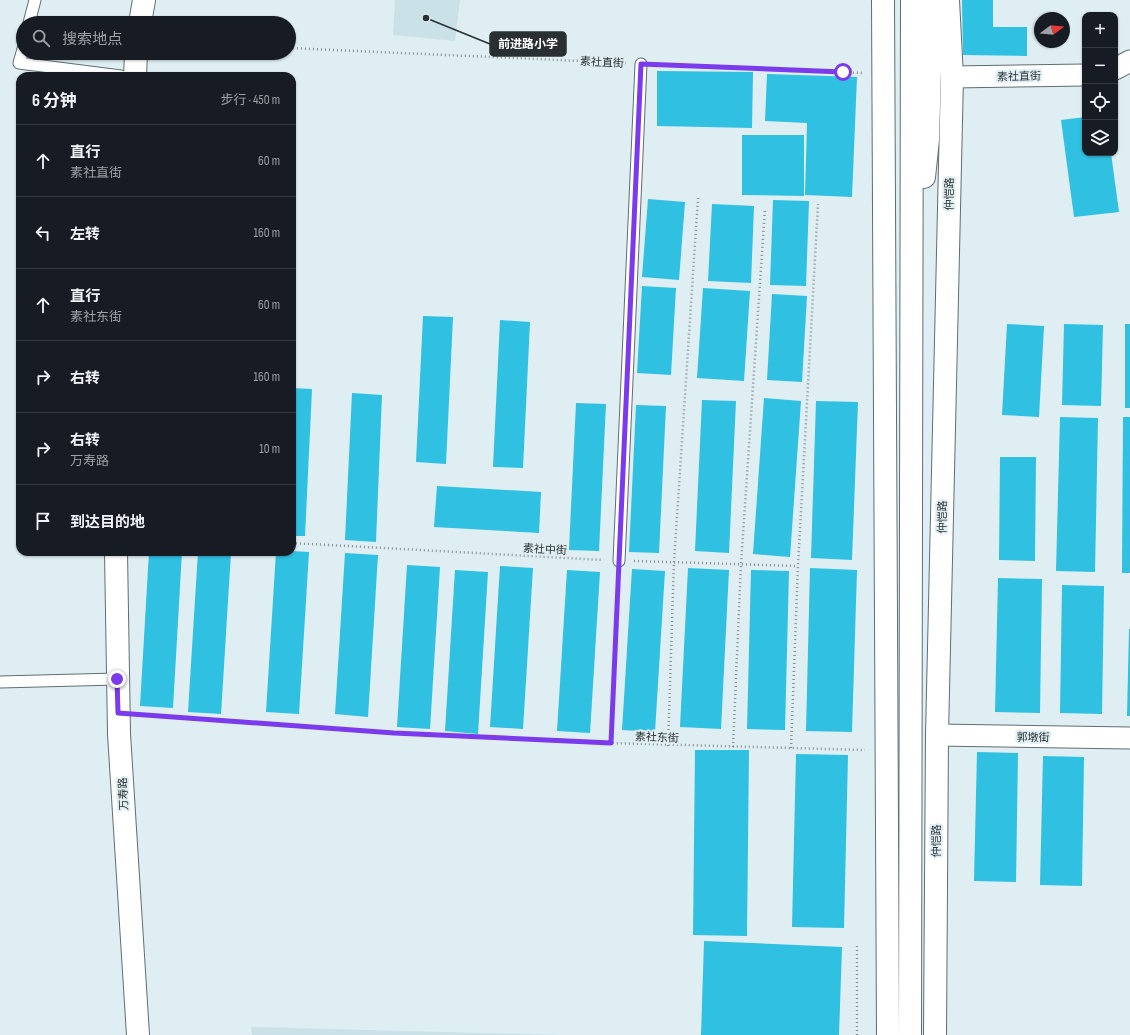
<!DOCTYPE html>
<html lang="zh">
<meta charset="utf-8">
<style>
body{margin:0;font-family:"Sofia Sans Condensed","Noto Sans SC",sans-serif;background:#20242c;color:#f1f3f6}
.controls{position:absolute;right:12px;top:12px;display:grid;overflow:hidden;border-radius:8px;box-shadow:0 1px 3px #0004}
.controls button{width:36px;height:36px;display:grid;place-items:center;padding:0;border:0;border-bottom:1px solid #363941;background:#171b24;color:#f1f3f6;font:20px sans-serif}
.compass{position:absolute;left:1034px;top:12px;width:36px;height:36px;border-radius:50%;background:#171b24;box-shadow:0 1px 3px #0004;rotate:74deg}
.stop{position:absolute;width:12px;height:12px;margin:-9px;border:3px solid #7c3aed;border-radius:50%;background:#fff}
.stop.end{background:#7c3aed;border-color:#fff;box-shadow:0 1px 4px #0008}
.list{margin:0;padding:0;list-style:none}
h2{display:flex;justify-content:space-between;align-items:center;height:52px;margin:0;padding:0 16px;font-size:17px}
h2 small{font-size:13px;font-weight:400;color:#9ea1a6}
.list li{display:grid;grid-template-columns:26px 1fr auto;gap:12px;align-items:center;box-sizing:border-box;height:72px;padding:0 16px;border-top:1px solid #363941}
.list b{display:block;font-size:15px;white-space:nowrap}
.list p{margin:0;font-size:13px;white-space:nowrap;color:#9ea1a6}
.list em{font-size:13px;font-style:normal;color:#9ea1a6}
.icon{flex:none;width:22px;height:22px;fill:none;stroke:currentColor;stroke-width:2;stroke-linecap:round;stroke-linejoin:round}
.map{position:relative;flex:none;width:1130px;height:1035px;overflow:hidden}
.search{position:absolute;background:#171b24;box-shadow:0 1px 3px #0004;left:16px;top:16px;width:280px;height:44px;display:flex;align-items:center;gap:10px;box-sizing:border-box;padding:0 14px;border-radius:22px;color:#9ea1a6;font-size:15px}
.panel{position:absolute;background:#171b24;box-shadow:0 1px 3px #0004;left:16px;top:72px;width:280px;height:484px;border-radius:12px}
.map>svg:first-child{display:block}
</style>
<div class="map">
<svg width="1130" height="1035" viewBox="0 0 1130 1035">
<rect width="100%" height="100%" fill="#dfeef3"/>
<!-- built -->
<g fill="#cae1e8">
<path d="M395,0H460L455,41L393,35Z"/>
<path d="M251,1027L563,1035H252Z"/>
</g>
<!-- building -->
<g fill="#30c0e1">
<path d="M962,0H993V27H1027V56L963,55Z"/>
<path d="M657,71L753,72L752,128L657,126Z"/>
<path d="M767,74L857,77L852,197L805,195L807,123L765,121Z"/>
<path d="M1085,117V153H1111L1119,212L1074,217L1061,120Z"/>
<path d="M742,135H804V196L742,195Z"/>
<path d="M648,199L685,202L679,280L642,277Z"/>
<path d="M773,200L809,201L806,286L770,285Z"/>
<path d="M712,204L754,206L751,283L708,281Z"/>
<path d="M642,286L676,288L671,375L637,373Z"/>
<path d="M703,288L750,291L744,381L697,378Z"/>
<path d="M772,294L807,296L802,382L767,380Z"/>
<path d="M423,316L453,317L446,464L416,462Z"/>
<path d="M500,320L530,322L523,468L493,467Z"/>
<path d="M1007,324L1044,326L1039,417L1002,415Z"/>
<path d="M1064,324L1103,325L1101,406L1062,405Z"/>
<rect x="1125" y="324" width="5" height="84"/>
<path d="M292,388L312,389L305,536H292Z"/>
<path d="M352,393L382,395L376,542L345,540Z"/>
<path d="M764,398L801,401L790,557L753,554Z"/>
<path d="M702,400L736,401L729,553L695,551Z"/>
<path d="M816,401L858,402L852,560L811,558Z"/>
<path d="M576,403L606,404L599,551L569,550Z"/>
<path d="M636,405L666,406L659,553L629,552Z"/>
<path d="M1060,417L1098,418L1095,572L1056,571Z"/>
<path d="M1123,417H1130V573H1122Z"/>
<path d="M1000,457H1036L1035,561L999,560Z"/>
<path d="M437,486L541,492L539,533L434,527Z"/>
<path d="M292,551L309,552L299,714L266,712L276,552Z"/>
<path d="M149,552H182L173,708L140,706Z"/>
<path d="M198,552L231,553L221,714L188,712Z"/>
<path d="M345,553L378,555L368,717L335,714Z"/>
<path d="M407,565L440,567L430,729L397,727Z"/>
<path d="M500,566L533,568L523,729L490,727Z"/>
<path d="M688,568L729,570L721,729L680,727Z"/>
<path d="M810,568L857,570L852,732L806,731Z"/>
<path d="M632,569L665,571L655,732L622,730Z"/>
<path d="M455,570L488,572L478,734L445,731Z"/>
<path d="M567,570L600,572L590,733L557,731Z"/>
<path d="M751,570L789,571L785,730L747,729Z"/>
<path d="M998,578L1042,579L1040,713L995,712Z"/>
<path d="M1062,585L1104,586L1102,714L1060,713Z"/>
<path d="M1129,629H1130V716H1127Z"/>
<path d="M695,750H749L747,936L693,935Z"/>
<path d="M977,752L1018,753L1016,882L974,881Z"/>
<path d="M796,754L848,755L844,928L792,927Z"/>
<path d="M1043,756L1084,757L1082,886L1040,885Z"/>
<path d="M704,941L842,947L839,1035H701Z"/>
</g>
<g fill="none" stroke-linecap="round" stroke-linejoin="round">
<!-- lane casing -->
<g stroke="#606e71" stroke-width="13">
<g id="lane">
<path d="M29,23L35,0"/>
<path d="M23,49L19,63L121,76"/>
<path d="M619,561L641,64"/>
<path d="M0,682L117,679"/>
</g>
</g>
<!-- street casing -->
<g stroke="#606e71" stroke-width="23">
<g id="street">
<path d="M1115,69L1130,61"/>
<path d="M952,77L1085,75"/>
<path d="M937,735L1130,738"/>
</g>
</g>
<!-- secondary casing -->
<g stroke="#606e71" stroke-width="24">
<g id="secondary">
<path d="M883,0L888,1035"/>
<path d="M140,23L144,0"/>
<path d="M135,76L136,53"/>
<path d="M116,552L119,734L138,1035"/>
<path d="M935,1035L937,735L952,77L948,0"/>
</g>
</g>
<!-- highway casing -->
<g stroke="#606e71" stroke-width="24">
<g id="highway">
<path d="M924,177L928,139L932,0"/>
<path d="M910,1035L912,0"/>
</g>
</g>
<!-- path -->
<g stroke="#838e91" stroke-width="2.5" stroke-dasharray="1 3" stroke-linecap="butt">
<path d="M289,48L626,63"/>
<path d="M657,65L862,73"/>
<path d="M292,543L603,560"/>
<path d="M634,561L798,566"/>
<path d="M618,577L611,743L865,750"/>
<path d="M140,715L394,733L611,743"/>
<path d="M668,746L674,562L698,198"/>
<path d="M733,747L741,564L765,209"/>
<path d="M791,748L798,566L818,204"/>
<path d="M857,1035V943"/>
</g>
<!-- lane -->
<use href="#lane" stroke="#fff" stroke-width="11"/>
<!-- street -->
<use href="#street" stroke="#fff" stroke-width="21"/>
<!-- secondary -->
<use href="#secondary" stroke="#fff" stroke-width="22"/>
<!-- highway -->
<use href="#highway" stroke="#fff" stroke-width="22"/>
</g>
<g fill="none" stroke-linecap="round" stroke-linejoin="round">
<!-- route -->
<path stroke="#7c3aed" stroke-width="5" d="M117,679L118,713L394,733L611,743L641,64L843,72"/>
</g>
<g text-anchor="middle" stroke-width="4" stroke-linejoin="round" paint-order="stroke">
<!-- street labels -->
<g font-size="11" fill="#2a3032" stroke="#dfeef3">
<text transform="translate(602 62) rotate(3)" y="4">素社直街</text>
<text transform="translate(1019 76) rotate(-1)" y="4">素社直街</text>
<text transform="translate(949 194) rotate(-89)" y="4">仲恺路</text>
<text transform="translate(942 517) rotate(-89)" y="4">仲恺路</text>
<text transform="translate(545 549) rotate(3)" y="4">素社中街</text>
<text transform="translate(657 737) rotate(2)" y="4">素社东街</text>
<text transform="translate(1033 737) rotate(1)" y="4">郭墩街</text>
<text transform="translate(123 794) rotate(-93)" y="4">万寿路</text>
<text transform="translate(936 841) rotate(-90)" y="4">仲恺路</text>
</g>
</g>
<!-- callouts -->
<path fill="none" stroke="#2a3032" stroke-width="1.5" d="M426 18L490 44"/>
<circle fill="#2a3032" stroke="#dfeef3" stroke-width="1.5" cx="426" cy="18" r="4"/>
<rect fill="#2a3032" stroke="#2a3032" stroke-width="1.5" x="490" y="32" width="76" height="24" rx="4"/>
<g font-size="12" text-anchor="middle" font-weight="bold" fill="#fff">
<text x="528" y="48">前进路小学</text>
</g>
</svg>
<div class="controls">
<button>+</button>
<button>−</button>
<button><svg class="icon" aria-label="locate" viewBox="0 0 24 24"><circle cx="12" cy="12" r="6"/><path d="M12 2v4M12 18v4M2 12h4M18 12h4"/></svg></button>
<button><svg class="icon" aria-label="layers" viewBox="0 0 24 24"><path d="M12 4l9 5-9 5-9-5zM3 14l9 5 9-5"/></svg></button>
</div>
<svg class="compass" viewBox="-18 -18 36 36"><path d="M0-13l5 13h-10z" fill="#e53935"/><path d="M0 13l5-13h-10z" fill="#9ea1a6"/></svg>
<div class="stop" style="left:843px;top:72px"></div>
<div class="stop end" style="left:117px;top:679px"></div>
<div class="search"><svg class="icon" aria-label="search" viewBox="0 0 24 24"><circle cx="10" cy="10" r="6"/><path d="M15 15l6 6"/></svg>搜索地点</div>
<section class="panel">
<h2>6 分钟<small>步行 · 450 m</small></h2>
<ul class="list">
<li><svg class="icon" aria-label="ahead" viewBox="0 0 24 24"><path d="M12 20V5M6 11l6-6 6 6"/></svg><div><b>直行</b><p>素社直街</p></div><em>60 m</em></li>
<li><svg class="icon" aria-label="left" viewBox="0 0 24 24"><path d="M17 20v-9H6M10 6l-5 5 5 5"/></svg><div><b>左转</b></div><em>160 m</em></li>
<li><svg class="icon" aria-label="ahead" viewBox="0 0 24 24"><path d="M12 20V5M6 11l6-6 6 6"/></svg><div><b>直行</b><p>素社东街</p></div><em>60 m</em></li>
<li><svg class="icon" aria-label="right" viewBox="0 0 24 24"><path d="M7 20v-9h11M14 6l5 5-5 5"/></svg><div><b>右转</b></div><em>160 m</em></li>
<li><svg class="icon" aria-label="right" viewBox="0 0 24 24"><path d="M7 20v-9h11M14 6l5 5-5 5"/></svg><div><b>右转</b><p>万寿路</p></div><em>10 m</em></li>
<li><svg class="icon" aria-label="arrive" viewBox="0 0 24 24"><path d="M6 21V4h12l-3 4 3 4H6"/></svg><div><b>到达目的地</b></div></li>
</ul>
</section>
</div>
